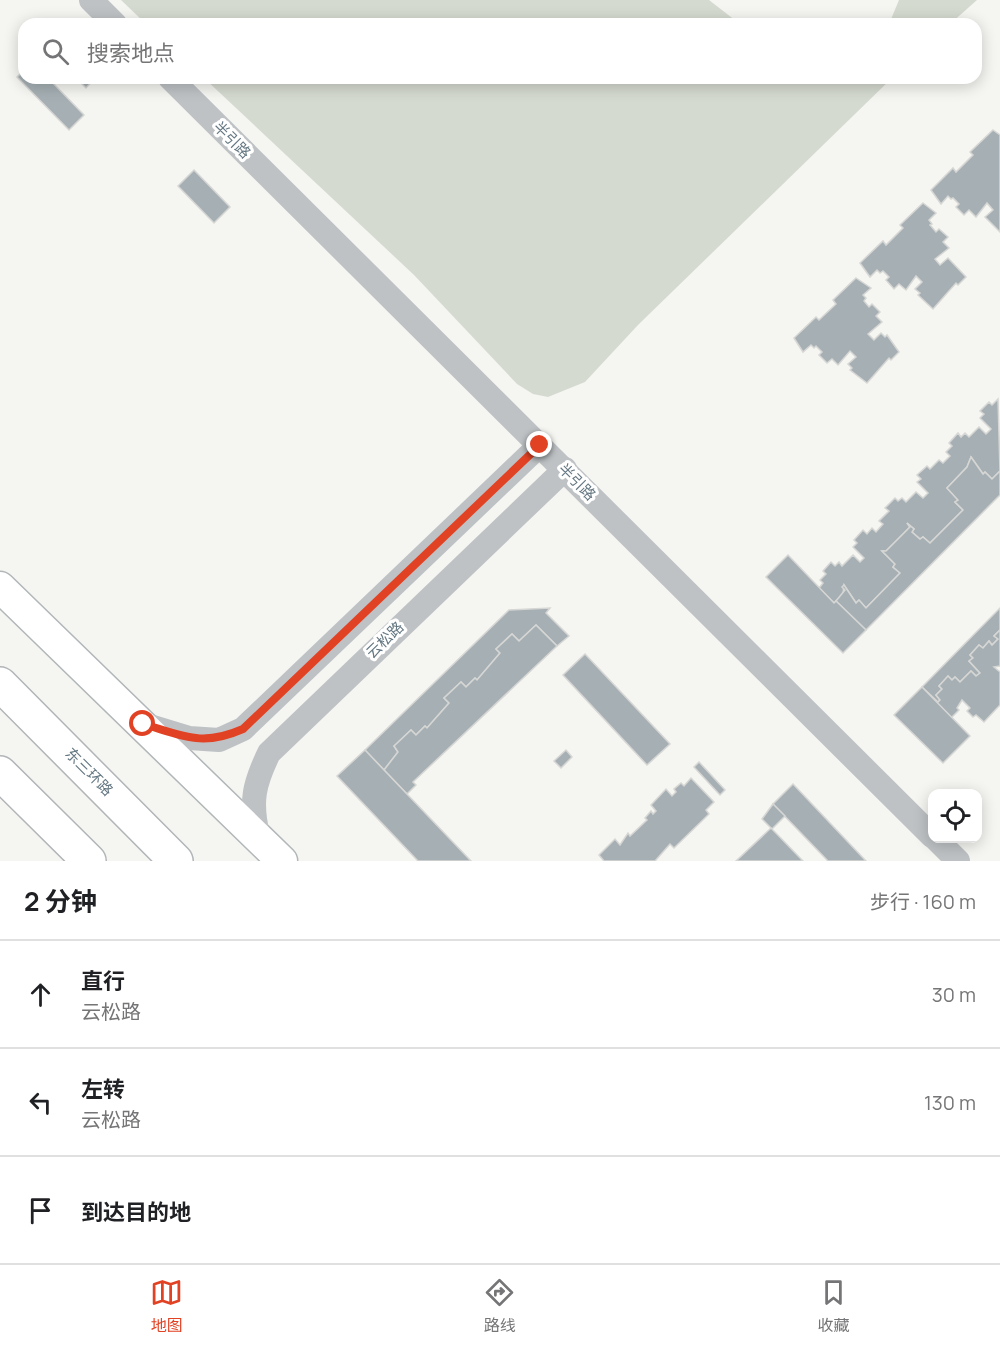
<!DOCTYPE html>
<html lang="zh">
<meta charset="utf-8">
<style>
body{margin:0;font-family:Manrope,"Noto Sans SC",sans-serif;background:#f6f6f6;color:#202124}
.controls{position:absolute;right:18px;bottom:18px;display:grid;overflow:hidden;border-radius:12px;box-shadow:0 3px 15px #0003}
.controls button{width:54px;height:54px;display:grid;place-items:center;padding:0;border:0;border-bottom:2px solid #e0e0e0;background:#fff;color:#202124;font:30px sans-serif}
.stop{position:absolute;width:18px;height:18px;margin:-14px;border:4px solid #e24224;border-radius:50%;background:#fff}
.stop.end{background:#e24224;border-color:#fff;box-shadow:0 2px 6px #0008}
.list{margin:0;padding:0;list-style:none}
h2{display:flex;justify-content:space-between;align-items:center;height:78px;margin:0;padding:0 24px;font-size:26px}
h2 small{font-size:20px;font-weight:400;color:#757577}
.list li{display:grid;grid-template-columns:39px 1fr auto;gap:18px;align-items:center;box-sizing:border-box;height:108px;padding:0 24px;border-top:2px solid #e0e0e0}
.list b{display:block;font-size:22px;white-space:nowrap}
.list p{margin:0;font-size:20px;white-space:nowrap;color:#757577}
.list em{font-size:20px;font-style:normal;color:#757577}
.icon{flex:none;width:33px;height:33px;fill:none;stroke:currentColor;stroke-width:2;stroke-linecap:round;stroke-linejoin:round}
.map{position:relative;flex:none;width:1000px;height:861px;overflow:hidden}
.search{position:absolute;background:#fff;box-shadow:0 3px 15px #0003;left:18px;right:18px;top:18px;height:66px;display:flex;align-items:center;gap:15px;box-sizing:border-box;padding:0 21px;border-radius:18px;color:#757577;font-size:22px}
.sheet{height:402px;background:#fff}
nav{display:flex;justify-content:space-around;align-items:center;box-sizing:border-box;height:84px;border-top:2px solid #e0e0e0;background:#fff;font-size:16px;color:#757577}
nav a{display:grid;justify-items:center;gap:3px}
nav .on{color:#e24224}
.map>svg:first-child{display:block}
</style>
<div class="map">
<svg width="1000" height="861" viewBox="0 0 1000 861">
<rect width="100%" height="100%" fill="#f5f5f1"/>
<!-- green -->
<g fill="#d5dad0">
<path d="M121,0H709L740,24H146Z"/>
<path d="M899,0H977L950,24H889Z"/>
<path d="M204,78H892L638,325L585,382L548,397L533,394L517,384L414,275Z"/>
</g>
<!-- building -->
<g fill="#a6b0b4" stroke="#d6d6d4" stroke-width="1.5">
<path d="M24,70V78H48L84,115L69,130L17,77Z"/>
<path d="M76,78H95L86,88Z"/>
<path d="M993,130L1000,135V232L985,217L993,210L987,203L976,217L969,210L964,215L956,207L959,204L953,198L951,199L948,196L941,204L931,190L953,168L956,172L973,155L970,152Z"/>
<path d="M194,170L230,207L214,223L178,186Z"/>
<path d="M923,203L936,213L929,220L932,224L930,225L936,232L939,229L948,237L943,242L949,248L935,259L940,265L948,258L966,277L958,285L956,283L933,309L918,295L920,293L915,289L922,282L916,276L906,290L899,284L894,289L886,280L889,277L883,271L880,273L877,270L870,277L860,263L883,241L886,245L903,228L900,225Z"/>
<path d="M856,278L871,288L863,295L866,298L864,301L869,307L872,304L880,312L876,316L882,322L868,334L874,340L881,333L885,337L887,335L899,352L891,360L889,358L867,383L850,370L852,368L848,364L856,357L850,351L838,365L832,359L827,363L819,355L822,352L816,346L814,348L811,345L803,352L794,338L816,317L819,320L836,304L833,300Z"/>
<path d="M998,399L1000,471L992,479L985,472L983,474L971,457L967,467L947,488L958,500L955,502L963,510L930,543L923,537L920,539L912,532L914,529L907,523L910,527L886,551H882L895,564L893,567L900,573L866,608L859,600L856,603L844,585L843,594L834,603L819,588L823,583L820,580L826,574L823,571L831,562L835,566L839,562L842,566L853,555L860,562L864,558L853,547L857,543L854,540L863,530L867,534L872,528L876,532L883,524L879,521L889,511L885,508L895,498L898,501L902,498L906,502L916,492L923,498L928,493L917,482L921,479L917,475L927,466L930,469L939,460L943,463L950,456L946,452L952,446L949,443L958,433L961,437L965,433L969,437L979,427L986,434L991,429L980,418L984,414L980,411L989,402L992,405Z"/>
<path d="M971,457L983,474L985,472L992,479L1000,471V495L866,630L836,601L845,590L842,587L844,585L856,603L859,600L866,608L900,573L893,567L895,564L882,551H886L910,527L907,523L914,529L912,532L920,539L923,537L930,543L963,510L955,502L958,500L947,488L967,467Z"/>
<path d="M788,555L834,603L836,601L866,630L843,653L766,577Z"/>
<path d="M550,608L546,613L569,636L557,646L536,625L519,641L512,634L496,649L500,653L477,680L475,678L466,687L461,682L444,698L449,703L427,728L425,726L416,735L411,730L394,746L398,752L384,770L365,750L509,610Z"/>
<path d="M1000,608V630L994,636L998,639L992,645L989,641L983,648L979,645L970,655L973,658L969,661L980,673L976,676L971,671L960,682L955,677L952,680L948,676L939,686L942,689L936,695L940,700L938,702L922,687Z"/>
<path d="M536,625L557,646L413,782L416,785L407,794L384,770L398,752L394,746L411,730L416,735L425,726L427,728L449,703L444,698L461,682L466,687L475,678L477,680L500,653L496,649L512,634L519,641Z"/>
<path d="M1000,630V666L994,667L1000,672V705L984,722L976,715L973,717L967,711L970,708L962,700L957,708L959,710L951,718L936,704L940,700L936,695L942,689L939,686L948,676L952,680L955,677L960,682L971,671L976,676L980,673L969,661L973,658L970,655L979,645L983,648L989,641L992,645L998,639L994,636Z"/>
<path d="M585,654L670,744L647,765L563,675Z"/>
<path d="M922,687L970,736L943,763L894,715Z"/>
<path d="M365,750L384,770L471,861H418L337,776Z"/>
<path d="M566,750L572,757L561,768L554,761Z"/>
<path d="M699,762L725,790L720,795L694,767Z"/>
<path d="M691,778L714,802L706,810L709,814L674,848L670,844L655,861H604L599,855L615,839L620,845L628,833L630,836L647,820L645,818L651,811L653,814L656,811L651,805L666,789L672,796L676,792L674,789L681,783L684,786Z"/>
<path d="M793,784L866,861H828L773,804Z"/>
<path d="M773,804L785,816L772,829L762,819Z"/>
<path d="M771,828L803,861H736Z"/>
</g>
<g fill="none" stroke-linecap="round" stroke-linejoin="round">
<!-- major casing -->
<g stroke="#b1b6b9" stroke-width="33">
<path id="major" d="M0,587L282,861"/>
</g>
<!-- highway casing -->
<g stroke="#b1b5b8" stroke-width="36">
<g id="highway">
<path d="M0,684L176,861"/>
<path d="M0,773L89,861"/>
</g>
</g>
<!-- minor -->
<g stroke="#bec2c5" stroke-width="24">
<path d="M91,0L115,24"/>
<path d="M170,78L932,836"/>
<path d="M143,724L189,738L219,740L243,729L540,445"/>
<path d="M258,835C250,801 254,784 269,753L565,469"/>
<path d="M935,838L958,861"/>
</g>
<!-- major -->
<use href="#major" stroke="#fff" stroke-width="30"/>
<!-- highway -->
<use href="#highway" stroke="#fff" stroke-width="33"/>
</g>
<g fill="none" stroke-linecap="round" stroke-linejoin="round">
<!-- route -->
<path stroke="#e24224" stroke-width="8" d="M143,724C184,736 202,747 243,729L540,445"/>
</g>
<g text-anchor="middle" stroke-width="6" stroke-linejoin="round" paint-order="stroke">
<!-- street labels -->
<g font-size="15" fill="#647782" stroke="#fff">
<text transform="translate(232 140) rotate(45)" y="5">半引路</text>
<text transform="translate(577 482) rotate(45)" y="5">半引路</text>
<text transform="translate(385 640) rotate(-44)" y="5">云松路</text>
<text transform="translate(89 772) rotate(45)" y="5">东三环路</text>
</g>
</g>
</svg>
<div class="controls">
<button><svg class="icon" aria-label="locate" viewBox="0 0 24 24"><circle cx="12" cy="12" r="6"/><path d="M12 2v4M12 18v4M2 12h4M18 12h4"/></svg></button>
</div>
<div class="stop" style="left:143px;top:724px"></div>
<div class="stop end" style="left:540px;top:445px"></div>
<div class="search"><svg class="icon" aria-label="search" viewBox="0 0 24 24"><circle cx="10" cy="10" r="6"/><path d="M15 15l6 6"/></svg>搜索地点</div>
</div>
<section class="sheet">
<h2>2 分钟<small>步行 · 160 m</small></h2>
<ul class="list">
<li><svg class="icon" aria-label="ahead" viewBox="0 0 24 24"><path d="M12 20V5M6 11l6-6 6 6"/></svg><div><b>直行</b><p>云松路</p></div><em>30 m</em></li>
<li><svg class="icon" aria-label="left" viewBox="0 0 24 24"><path d="M17 20v-9H6M10 6l-5 5 5 5"/></svg><div><b>左转</b><p>云松路</p></div><em>130 m</em></li>
<li><svg class="icon" aria-label="arrive" viewBox="0 0 24 24"><path d="M6 21V4h12l-3 4 3 4H6"/></svg><div><b>到达目的地</b></div></li>
</ul>
</section>
<nav>
<a class="on"><svg class="icon" aria-label="map" viewBox="0 0 24 24"><path d="M3 6l6-2 6 2 6-2v14l-6 2-6-2-6 2zM9 4v14M15 6v14"/></svg>地图</a>
<a><svg class="icon" aria-label="directions" viewBox="0 0 24 24"><path d="M12 3l9 9-9 9-9-9zM9 14v-3h6M13 9l2 2-2 2"/></svg>路线</a>
<a><svg class="icon" aria-label="saved" viewBox="0 0 24 24"><path d="M7 4h10v16l-5-4-5 4z"/></svg>收藏</a>
</nav>
